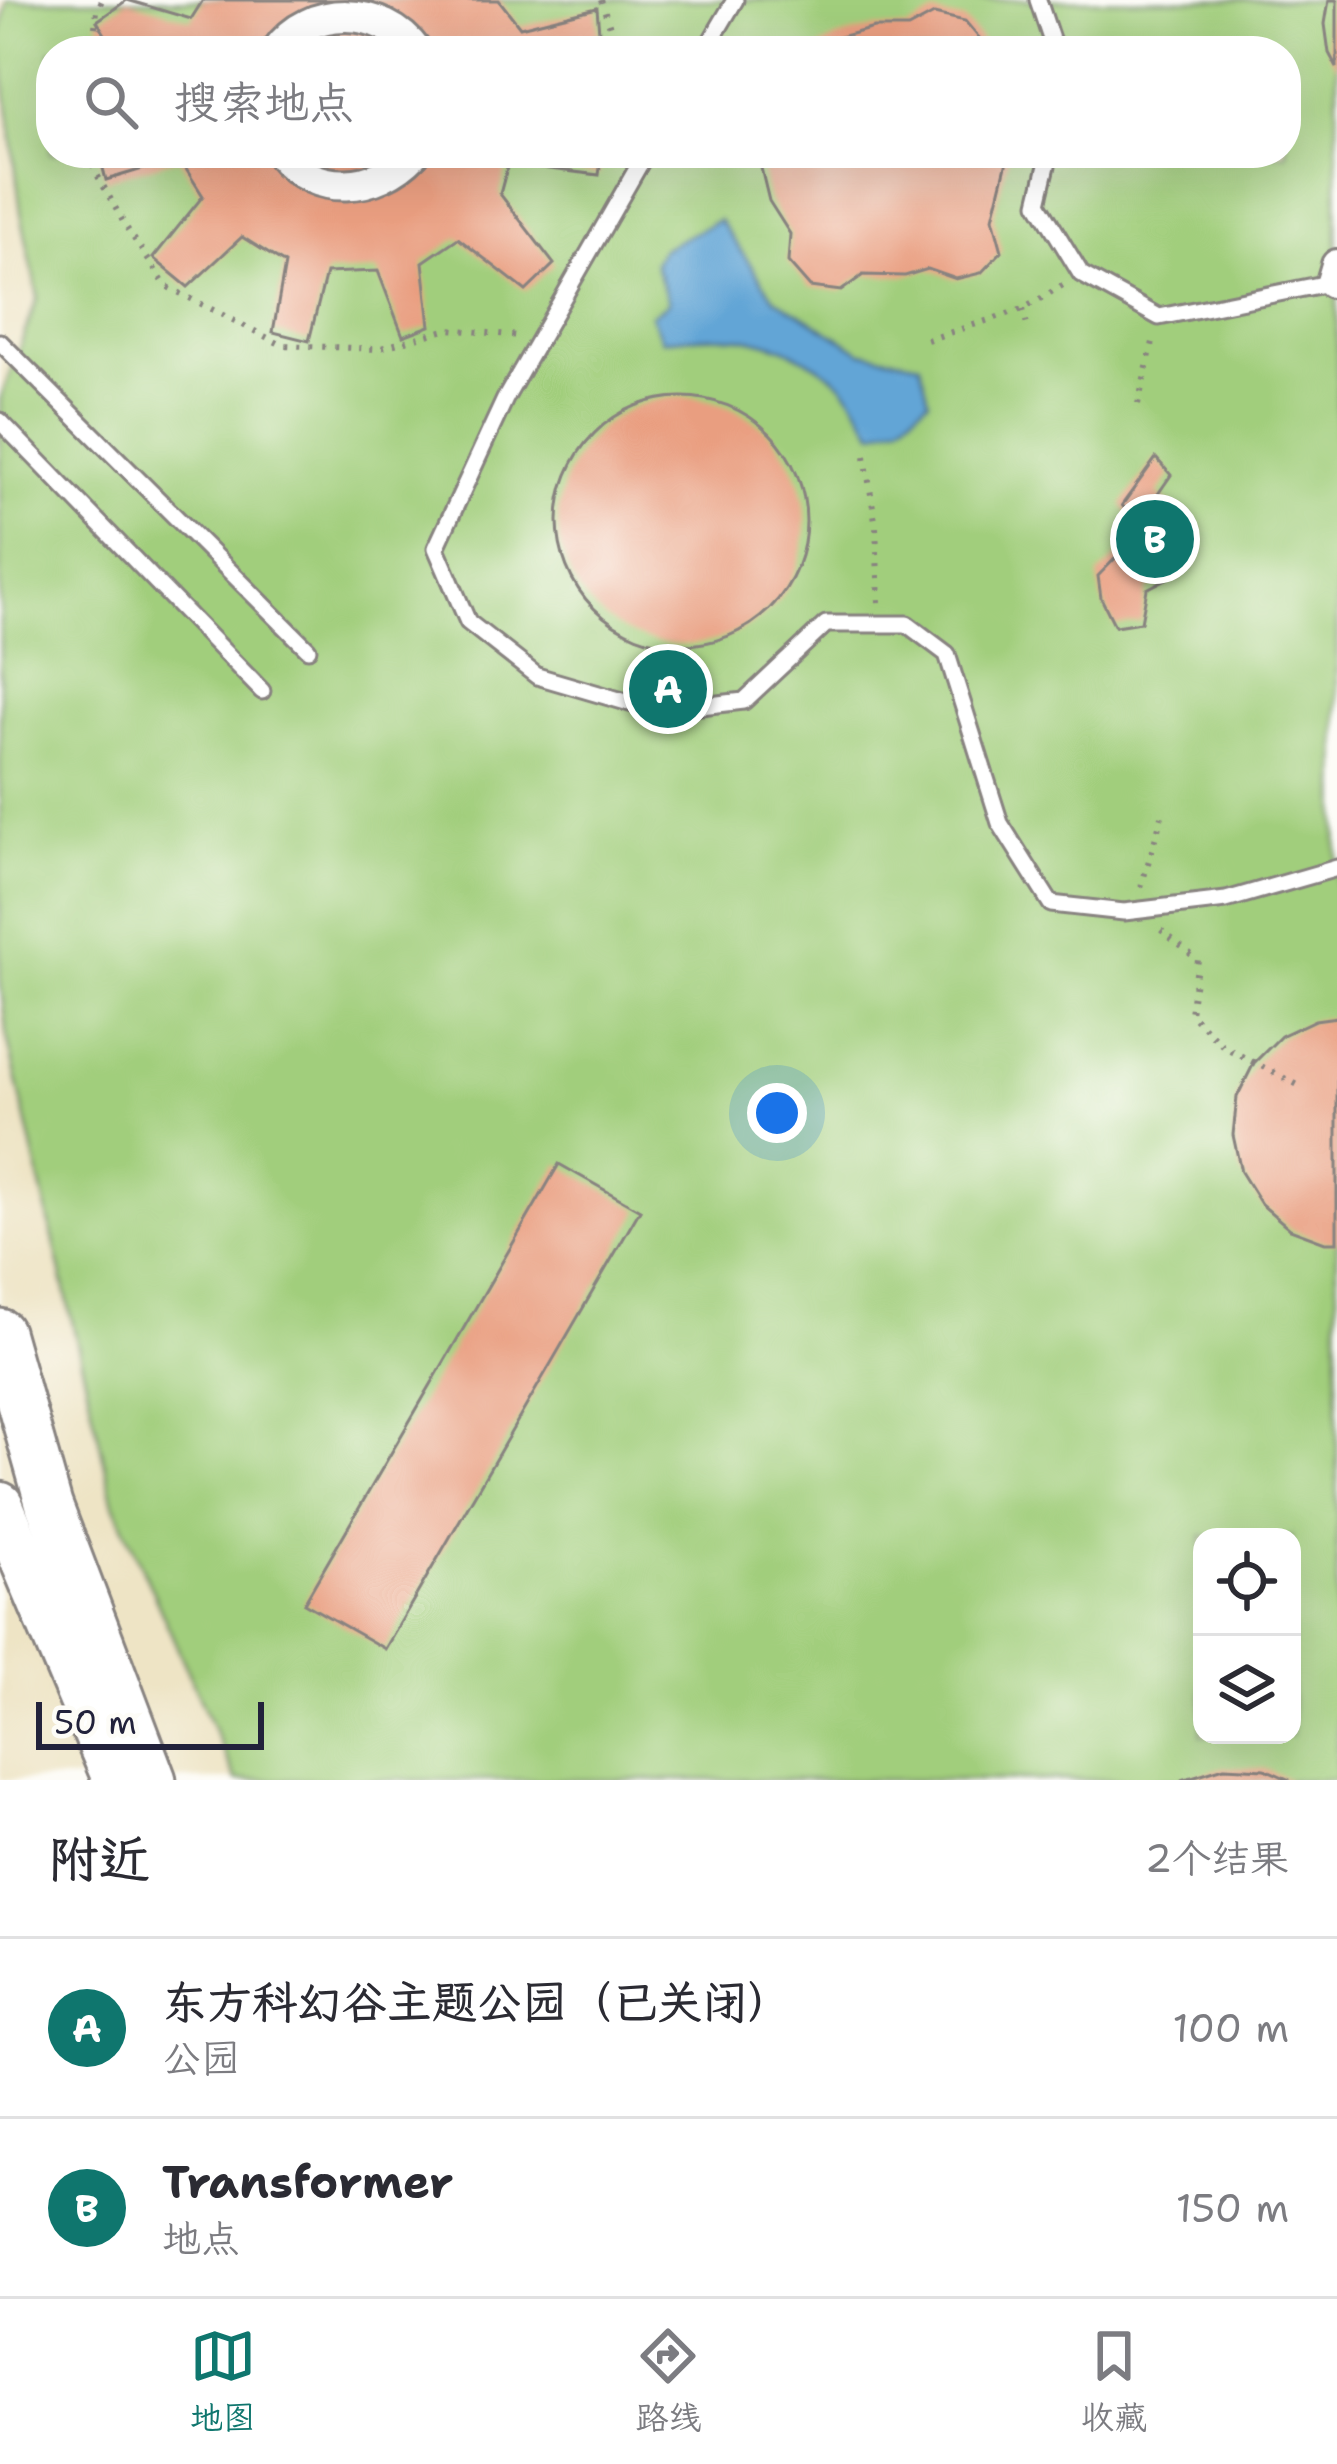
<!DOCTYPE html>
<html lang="zh">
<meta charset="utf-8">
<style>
body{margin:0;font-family:"Shantell Sans","LXGW WenKai TC",sans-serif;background:#f2f2f3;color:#2b2b33}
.controls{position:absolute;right:36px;bottom:36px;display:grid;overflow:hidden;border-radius:24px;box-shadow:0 12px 48px #0002}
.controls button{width:108px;height:108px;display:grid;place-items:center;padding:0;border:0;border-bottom:3px solid #e1e1e2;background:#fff;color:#2b2b33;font:60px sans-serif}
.scale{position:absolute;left:36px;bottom:30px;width:228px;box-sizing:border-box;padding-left:12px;border:6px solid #22223b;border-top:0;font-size:33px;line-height:42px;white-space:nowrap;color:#22223b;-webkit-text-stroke:9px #fdfcf7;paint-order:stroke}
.you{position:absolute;left:777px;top:1113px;width:42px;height:42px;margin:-30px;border:9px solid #fff;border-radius:50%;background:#1a73e8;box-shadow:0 0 0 18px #1a73e833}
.badge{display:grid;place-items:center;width:78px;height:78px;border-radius:50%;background:#0f766e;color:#fff;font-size:39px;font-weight:700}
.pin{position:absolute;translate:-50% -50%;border:6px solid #fff;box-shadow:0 3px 12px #0006}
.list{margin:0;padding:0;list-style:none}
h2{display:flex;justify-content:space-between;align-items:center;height:156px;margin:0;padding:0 48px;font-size:51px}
h2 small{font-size:39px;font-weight:400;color:#7c7c81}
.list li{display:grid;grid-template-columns:78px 1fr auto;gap:36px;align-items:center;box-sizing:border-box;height:180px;padding:0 48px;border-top:3px solid #e1e1e2}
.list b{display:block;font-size:45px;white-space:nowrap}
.list p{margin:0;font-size:39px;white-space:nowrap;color:#7c7c81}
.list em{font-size:39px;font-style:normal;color:#7c7c81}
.icon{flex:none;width:66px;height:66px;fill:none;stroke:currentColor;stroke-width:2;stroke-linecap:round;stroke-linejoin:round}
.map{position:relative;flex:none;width:1337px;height:1780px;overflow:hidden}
.search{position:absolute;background:#fff;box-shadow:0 12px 48px #0002;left:36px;right:36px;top:36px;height:132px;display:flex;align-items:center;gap:30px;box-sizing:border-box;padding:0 42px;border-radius:48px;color:#7c7c81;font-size:45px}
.sheet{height:516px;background:#fff}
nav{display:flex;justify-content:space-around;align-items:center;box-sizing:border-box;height:168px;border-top:3px solid #e1e1e2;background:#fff;font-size:33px;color:#7c7c81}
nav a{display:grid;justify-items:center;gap:6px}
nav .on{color:#0f766e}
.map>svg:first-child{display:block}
</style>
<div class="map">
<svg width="1337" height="1780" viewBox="0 0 1337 1780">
<rect width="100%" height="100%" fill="#fdfcf7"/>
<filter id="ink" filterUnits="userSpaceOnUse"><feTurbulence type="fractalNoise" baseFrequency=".00833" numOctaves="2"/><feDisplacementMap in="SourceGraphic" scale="24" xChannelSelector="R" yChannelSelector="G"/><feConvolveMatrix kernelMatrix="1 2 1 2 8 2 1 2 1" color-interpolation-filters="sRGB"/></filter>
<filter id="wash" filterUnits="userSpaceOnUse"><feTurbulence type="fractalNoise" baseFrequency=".004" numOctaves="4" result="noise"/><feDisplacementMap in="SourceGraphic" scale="48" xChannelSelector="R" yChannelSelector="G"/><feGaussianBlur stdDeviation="2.7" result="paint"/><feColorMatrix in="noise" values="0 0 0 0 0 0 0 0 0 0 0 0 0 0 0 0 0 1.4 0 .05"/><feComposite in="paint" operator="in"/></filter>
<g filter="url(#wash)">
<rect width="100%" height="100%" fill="#eee4c5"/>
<!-- green -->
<path fill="#a1ce7b" stroke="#62785b" stroke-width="3" fill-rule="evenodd" d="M7,0H1337V1780H236L114,1504L7,1037L0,979V400L38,297L21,213L0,40ZM51,51H1286V153H51ZM1202,1537H1292V1735H1202Z"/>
<!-- water -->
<path fill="#62a5d6" stroke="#426488" stroke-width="3" d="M719,220L774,298L862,352L920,363L929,400L901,423L874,432C862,415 851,390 835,378C777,334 731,332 662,340L651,315L669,303L654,263L662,249Z"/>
<g id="blocks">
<!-- building -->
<g fill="#e99e80">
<path d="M127,0L191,19L203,0H499L520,27L597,8L600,44L579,51H115L97,21Z"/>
<path d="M1329,0H1337V68L1329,53L1325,24Z"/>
<path d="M934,14L965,21L980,39L982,51H814L836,38L874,28H908Z"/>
<path d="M99,153H602L599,175L508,164L500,194L554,264L526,291L458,238L423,262L430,326L403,336L378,271L326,273L309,341L273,332L285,264L242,237L188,287L153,258L203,196L179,158L106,180Z"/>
<path d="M743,153H1009L993,218L1002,251L981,273L956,279L928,269L905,276L863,275L841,291L810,287L788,262L790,234L769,201L760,164Z"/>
<circle cx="682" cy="521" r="124"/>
<path d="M1156,458L1171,475L1158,494L1174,510L1175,547L1170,577L1147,589L1141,622L1115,626L1101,598L1098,576L1142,531L1122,505Z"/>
<path d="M1337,1017V1242H1325L1290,1229L1261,1204L1241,1172L1233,1135L1237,1097L1254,1063L1281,1036L1315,1020Z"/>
<path d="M559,1164L640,1210L385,1649L304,1603Z"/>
<path d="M1224,1767L1265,1769L1290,1780H1182Z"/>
</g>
</g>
</g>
<g filter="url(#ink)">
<use href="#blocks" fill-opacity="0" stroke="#888380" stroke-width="3"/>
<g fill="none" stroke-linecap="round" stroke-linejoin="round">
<!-- lane casing -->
<g stroke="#888380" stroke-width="21">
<g id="lane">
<path d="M1038,0L1055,51"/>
<path d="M705,51L735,0"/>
<path d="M646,153L505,399L436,548L468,622L537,676L657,711L744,701L826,624H907L947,654L1000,823L1051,904L1124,912L1226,900L1337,868"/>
<path d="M1050,153L1038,203L1081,274L1159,317L1334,282"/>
<path d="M0,342L308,649"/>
<path d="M0,421L262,691"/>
</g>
</g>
<!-- street casing -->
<g stroke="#888380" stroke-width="36">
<g id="street">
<path d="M277,51C309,3 384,6 416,51"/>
<path d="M280,153C316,198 377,192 414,153"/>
<path d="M1332,282L1337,265"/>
</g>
</g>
<!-- secondary casing -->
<g stroke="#888380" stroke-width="51">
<g id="secondary">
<path d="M0,1332L49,1505L153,1780"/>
<path d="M0,1505L116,1780"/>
</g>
</g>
<!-- path -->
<g stroke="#888380" stroke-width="6" stroke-dasharray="3 9" stroke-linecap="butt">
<path d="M601,0L615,42L626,51"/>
<path d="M92,51L97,11L102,0"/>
<path d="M93,153L94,169L126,227L166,286L282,345L377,349L449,329L519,336"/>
<path d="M600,153L621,157"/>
<path d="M1023,309L1028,329"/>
<path d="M927,340L1023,309L1063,285"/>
<path d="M1138,404L1154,338"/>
<path d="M865,456L876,527L879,603"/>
<path d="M1141,887L1162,816"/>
<path d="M1161,930L1198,960L1190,1013L1224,1047L1298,1085"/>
</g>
<!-- lane -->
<use href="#lane" stroke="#fff" stroke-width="15"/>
<!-- street -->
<use href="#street" stroke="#fff" stroke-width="30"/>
<!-- secondary -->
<use href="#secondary" stroke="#fff" stroke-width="45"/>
</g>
</g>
</svg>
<div class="controls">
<button><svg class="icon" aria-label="locate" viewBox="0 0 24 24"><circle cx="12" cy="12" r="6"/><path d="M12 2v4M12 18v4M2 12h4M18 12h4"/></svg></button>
<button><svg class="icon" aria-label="layers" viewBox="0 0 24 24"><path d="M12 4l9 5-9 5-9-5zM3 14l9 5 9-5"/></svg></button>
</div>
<div class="scale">50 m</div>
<div class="you"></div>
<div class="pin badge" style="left:668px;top:689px">A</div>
<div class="pin badge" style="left:1155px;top:539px">B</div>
<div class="search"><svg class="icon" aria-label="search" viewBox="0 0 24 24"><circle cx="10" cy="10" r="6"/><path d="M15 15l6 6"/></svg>搜索地点</div>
</div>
<section class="sheet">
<h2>附近<small>2个结果</small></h2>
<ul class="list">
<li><span class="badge">A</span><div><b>东方科幻谷主题公园（已关闭）</b><p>公园</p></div><em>100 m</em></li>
<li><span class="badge">B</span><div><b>Transformer</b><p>地点</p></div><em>150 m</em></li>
</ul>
</section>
<nav>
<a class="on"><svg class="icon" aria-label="map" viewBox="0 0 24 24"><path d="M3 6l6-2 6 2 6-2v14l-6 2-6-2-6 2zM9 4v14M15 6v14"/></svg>地图</a>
<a><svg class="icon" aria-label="directions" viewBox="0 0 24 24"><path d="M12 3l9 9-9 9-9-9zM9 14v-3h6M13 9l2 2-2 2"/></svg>路线</a>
<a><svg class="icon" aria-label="saved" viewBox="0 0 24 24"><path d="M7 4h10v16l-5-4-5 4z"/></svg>收藏</a>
</nav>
